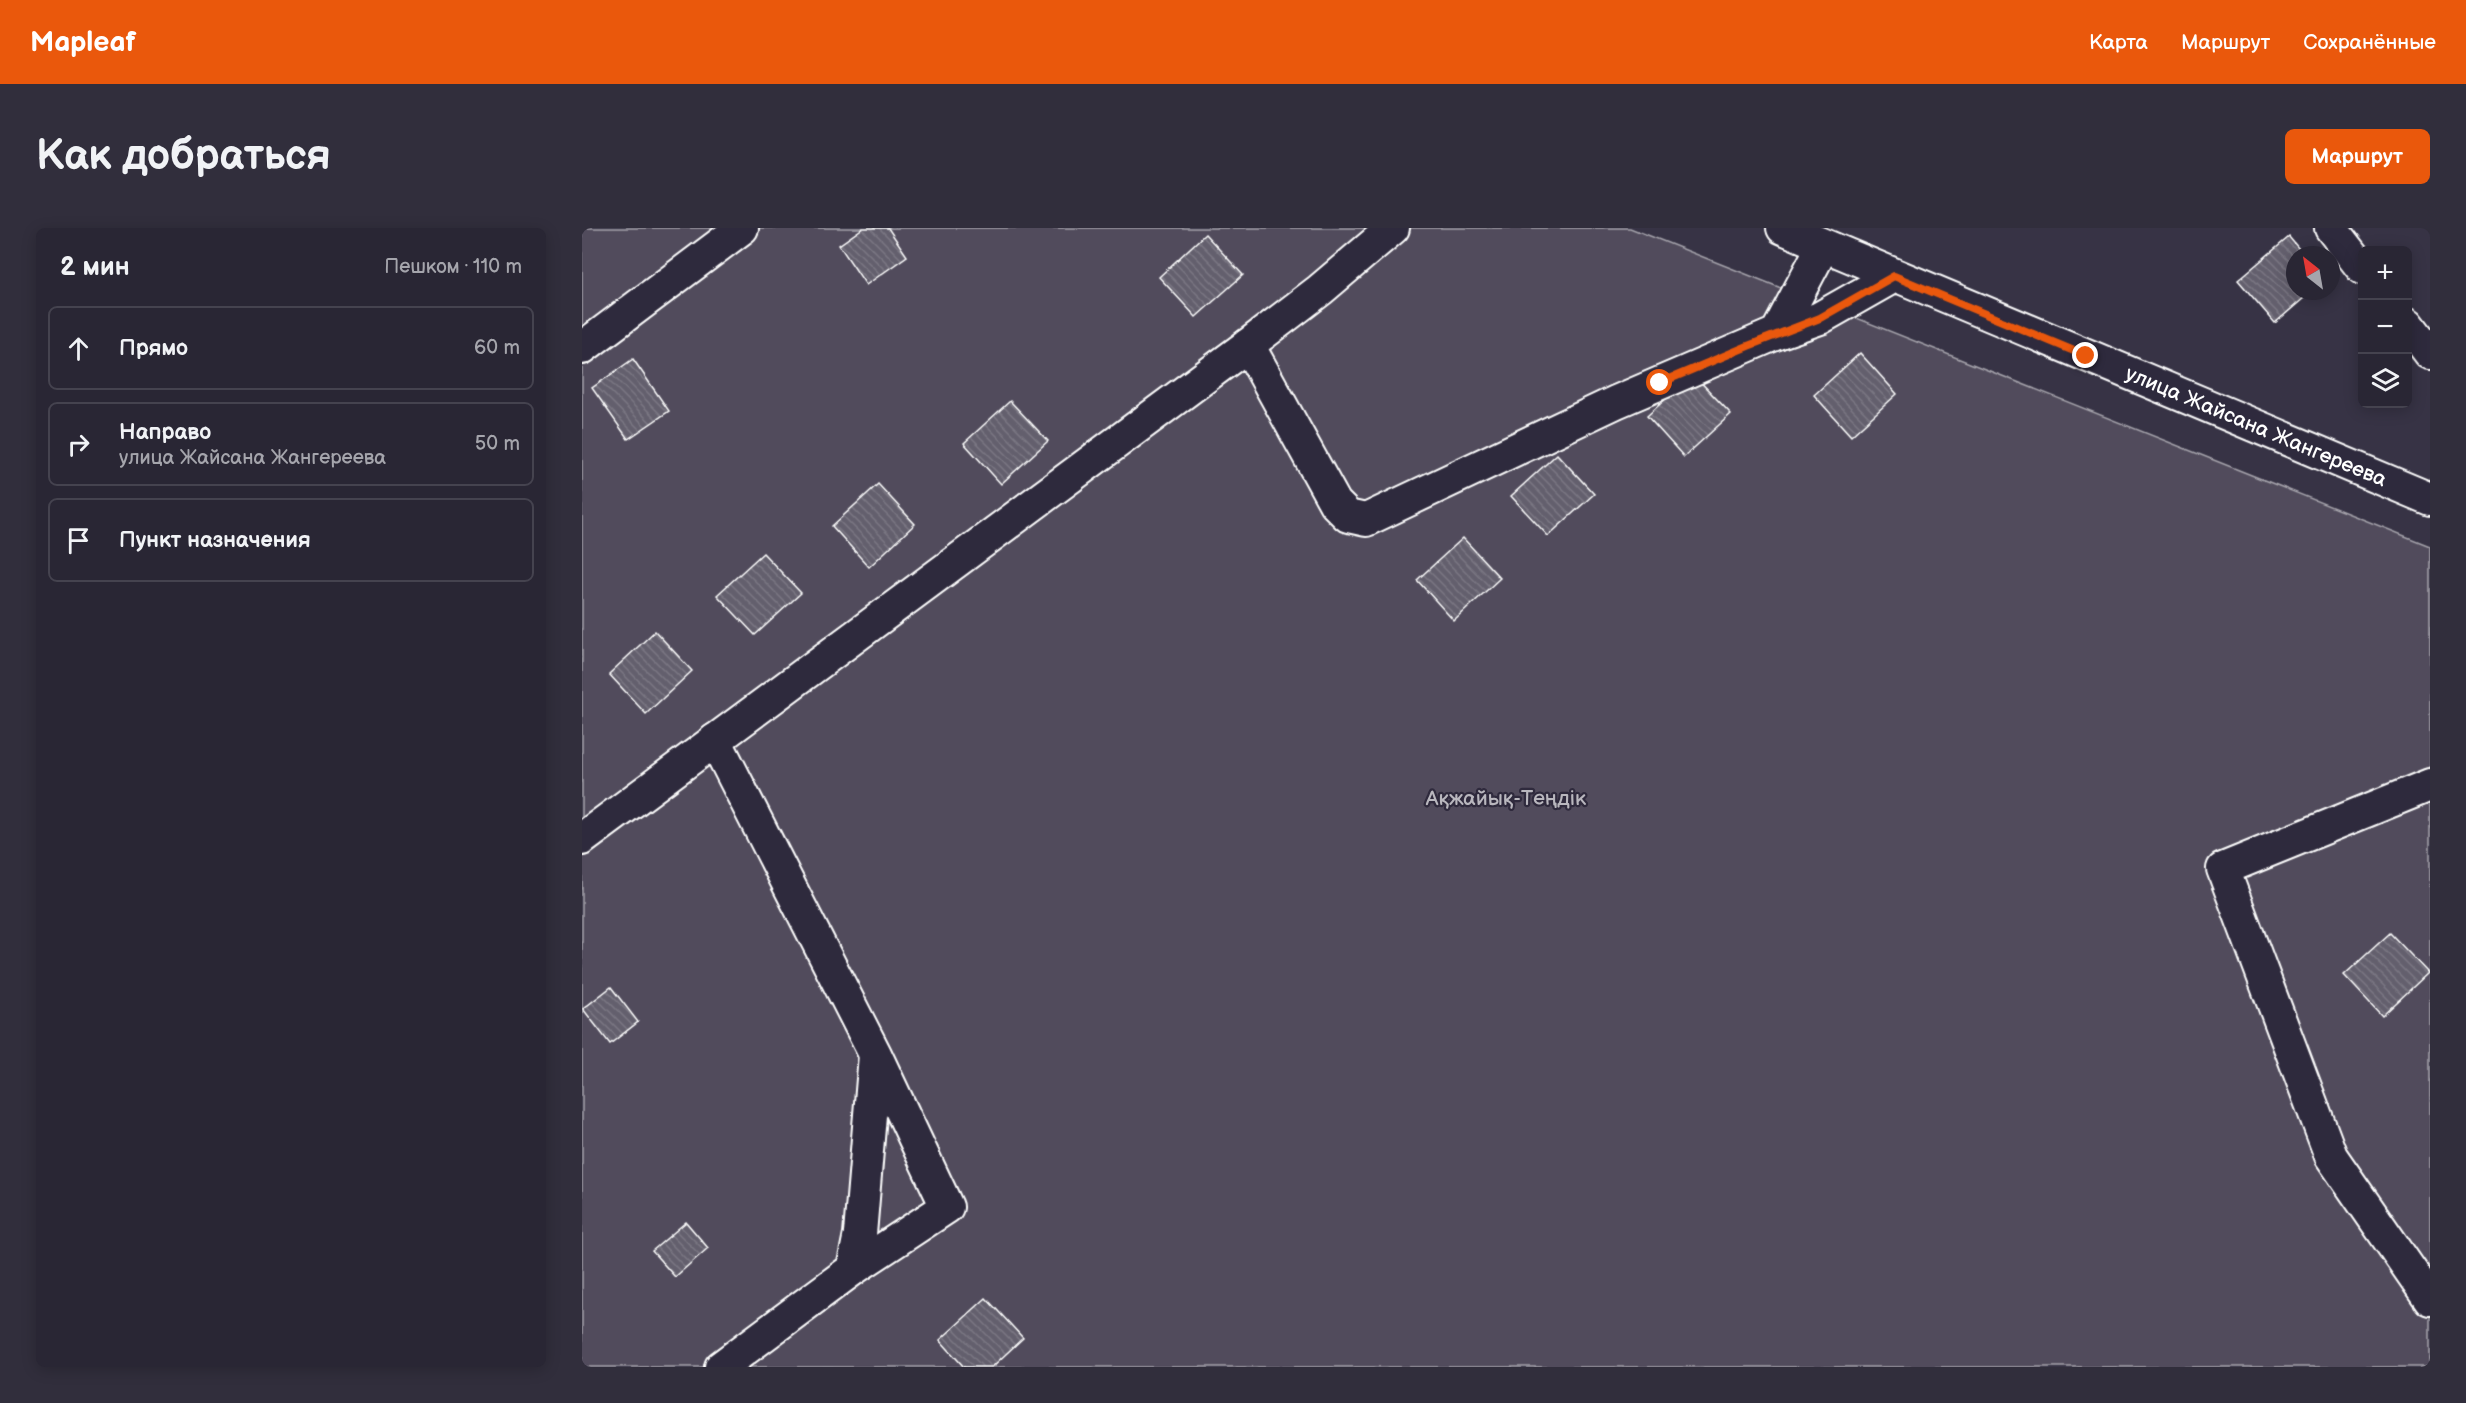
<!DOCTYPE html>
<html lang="ru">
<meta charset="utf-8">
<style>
body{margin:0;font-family:"Balsamiq Sans",sans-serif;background:#312e3c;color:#f1f3f6}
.controls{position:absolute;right:18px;top:18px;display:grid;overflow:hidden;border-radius:9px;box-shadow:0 3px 15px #0003}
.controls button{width:54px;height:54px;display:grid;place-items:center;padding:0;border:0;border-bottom:2px solid #45434f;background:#292634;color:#f1f3f6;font:30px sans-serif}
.compass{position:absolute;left:1704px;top:18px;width:54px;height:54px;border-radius:50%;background:#292634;box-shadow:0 3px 15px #0003;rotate:329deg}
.stop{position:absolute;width:18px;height:18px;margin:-14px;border:4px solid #ea580c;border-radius:50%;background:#fff}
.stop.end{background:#ea580c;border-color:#fff;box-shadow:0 2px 6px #0008}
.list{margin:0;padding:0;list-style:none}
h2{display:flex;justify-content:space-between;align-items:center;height:78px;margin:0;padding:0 24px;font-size:26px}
h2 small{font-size:20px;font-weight:400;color:#a5a5ac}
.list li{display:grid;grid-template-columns:39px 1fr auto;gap:18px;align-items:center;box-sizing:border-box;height:84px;margin:0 12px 12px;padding:0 12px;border:2px solid #45434f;border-radius:9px}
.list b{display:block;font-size:22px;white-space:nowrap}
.list p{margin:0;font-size:20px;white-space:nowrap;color:#a5a5ac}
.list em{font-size:20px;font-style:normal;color:#a5a5ac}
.icon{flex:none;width:33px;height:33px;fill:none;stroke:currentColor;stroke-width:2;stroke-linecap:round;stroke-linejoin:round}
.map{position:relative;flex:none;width:1848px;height:1139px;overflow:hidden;border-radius:9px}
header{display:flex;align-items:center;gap:36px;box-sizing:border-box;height:84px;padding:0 30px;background:#ea580c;color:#fff}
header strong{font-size:28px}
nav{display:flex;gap:33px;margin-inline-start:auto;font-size:21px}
.intro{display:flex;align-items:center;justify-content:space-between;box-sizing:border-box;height:144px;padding:0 36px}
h1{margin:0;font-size:42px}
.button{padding:15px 27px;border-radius:9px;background:#ea580c;color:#fff;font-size:21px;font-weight:700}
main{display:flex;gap:36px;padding:0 36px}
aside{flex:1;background:#292634;border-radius:9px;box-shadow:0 3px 15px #0003}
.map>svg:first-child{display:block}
</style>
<header>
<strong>Mapleaf</strong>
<nav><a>Карта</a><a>Маршрут</a><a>Сохранённые</a></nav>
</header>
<div class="intro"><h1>Как добраться</h1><a class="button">Маршрут</a></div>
<main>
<aside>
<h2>2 мин<small>Пешком · 110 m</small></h2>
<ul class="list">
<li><svg class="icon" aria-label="ahead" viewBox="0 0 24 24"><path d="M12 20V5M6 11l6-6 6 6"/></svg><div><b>Прямо</b></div><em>60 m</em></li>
<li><svg class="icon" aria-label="right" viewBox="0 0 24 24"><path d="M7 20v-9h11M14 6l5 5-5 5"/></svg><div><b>Направо</b><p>улица Жайсана Жангереева</p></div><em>50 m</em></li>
<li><svg class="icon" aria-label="arrive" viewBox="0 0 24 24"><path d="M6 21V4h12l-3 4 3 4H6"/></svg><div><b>Пункт назначения</b></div></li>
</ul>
</aside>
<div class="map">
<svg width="1848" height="1139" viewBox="0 0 1848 1139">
<defs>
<pattern id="building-back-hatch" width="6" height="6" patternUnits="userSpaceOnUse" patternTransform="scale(1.5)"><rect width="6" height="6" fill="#635f6d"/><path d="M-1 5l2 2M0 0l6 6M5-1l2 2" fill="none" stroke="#7a7783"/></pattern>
</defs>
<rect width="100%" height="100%" fill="#373345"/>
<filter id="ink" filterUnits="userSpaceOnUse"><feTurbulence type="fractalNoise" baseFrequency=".0167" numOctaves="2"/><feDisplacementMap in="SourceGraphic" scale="12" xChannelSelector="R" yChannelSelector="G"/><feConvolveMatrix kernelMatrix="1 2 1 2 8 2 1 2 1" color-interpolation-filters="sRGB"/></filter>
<g filter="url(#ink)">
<!-- garden -->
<path fill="#514c5c" stroke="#a8a6ae" stroke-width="1.5" d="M0,0H1048L1848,318V1139H0Z"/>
<!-- building -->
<g fill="url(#building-back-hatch)" stroke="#fff" stroke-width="1.5">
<path d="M281,0H306L325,28L284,57L257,17Z"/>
<path d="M623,6L661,47L614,89L577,49Z"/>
<path d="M1707,9L1722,27H1713V63H1730L1693,95L1656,52Z"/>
<path d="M1278,125L1315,166L1269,208L1232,167Z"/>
<path d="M51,131L87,183L46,211L10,160Z"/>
<path d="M1111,146L1149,186L1102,229L1065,188Z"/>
<path d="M428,173L466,213L419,256L382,215Z"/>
<path d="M975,226L1012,266L966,308L929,268Z"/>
<path d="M296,256L333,296L287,339L250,298Z"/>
<path d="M881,310L918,350L872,393L835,352Z"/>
<path d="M181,325L219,365L173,407L135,367Z"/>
<path d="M73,403L110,443L64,486L27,446Z"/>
<path d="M1808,705L1846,745L1800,788L1762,747Z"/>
<path d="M29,759L56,794L28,816L1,781Z"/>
<path d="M104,994L126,1020L93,1049L70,1023Z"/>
<path d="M404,1070L441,1110L410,1139H382L358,1112Z"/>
</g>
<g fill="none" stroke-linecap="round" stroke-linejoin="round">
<!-- minor casing -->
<g stroke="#fff" stroke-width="36">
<g id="minor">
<path id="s1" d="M1201,0L1848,271"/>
<path d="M1749,0L1780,40"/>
<path d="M1826,96L1848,125"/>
<path d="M1195,105L1238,90L1312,48"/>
<path d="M666,117L753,275L766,288L784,292L1034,174L1195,105L1241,18"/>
<path d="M0,120L160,0"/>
<path d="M133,512L293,826L365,979L271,1041L139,1139"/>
<path d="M1848,557L1641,641L1749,928L1848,1071"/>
<path d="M0,611L666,117L738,62L811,0"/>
<path d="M271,1041L278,1006L293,827"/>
</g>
</g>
<!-- minor -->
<use href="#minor" stroke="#2f2a3d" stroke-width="32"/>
</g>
</g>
<g fill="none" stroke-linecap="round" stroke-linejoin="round" filter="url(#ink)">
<!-- route -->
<path stroke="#ea580c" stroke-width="8" d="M1078,155L1166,118L1238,90L1312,48L1504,128"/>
</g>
<g text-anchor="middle" stroke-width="4.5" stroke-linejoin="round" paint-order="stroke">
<!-- street labels -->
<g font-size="21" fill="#fff" stroke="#2f2a3d">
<text dy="7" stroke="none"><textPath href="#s1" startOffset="513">улица Жайсана Жангереева</textPath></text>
</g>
<!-- park labels -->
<g font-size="21" fill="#b9b7be" stroke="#2f2a3d">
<text x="924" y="577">Ақжайық-Теңдік</text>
</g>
</g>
</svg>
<div class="controls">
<button>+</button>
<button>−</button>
<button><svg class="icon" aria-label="layers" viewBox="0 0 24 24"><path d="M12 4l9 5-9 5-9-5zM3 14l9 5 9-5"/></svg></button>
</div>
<svg class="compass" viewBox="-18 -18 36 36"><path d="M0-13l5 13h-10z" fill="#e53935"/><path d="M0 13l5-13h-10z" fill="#a5a5ac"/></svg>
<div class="stop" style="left:1078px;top:155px"></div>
<div class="stop end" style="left:1504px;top:128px"></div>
</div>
</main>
